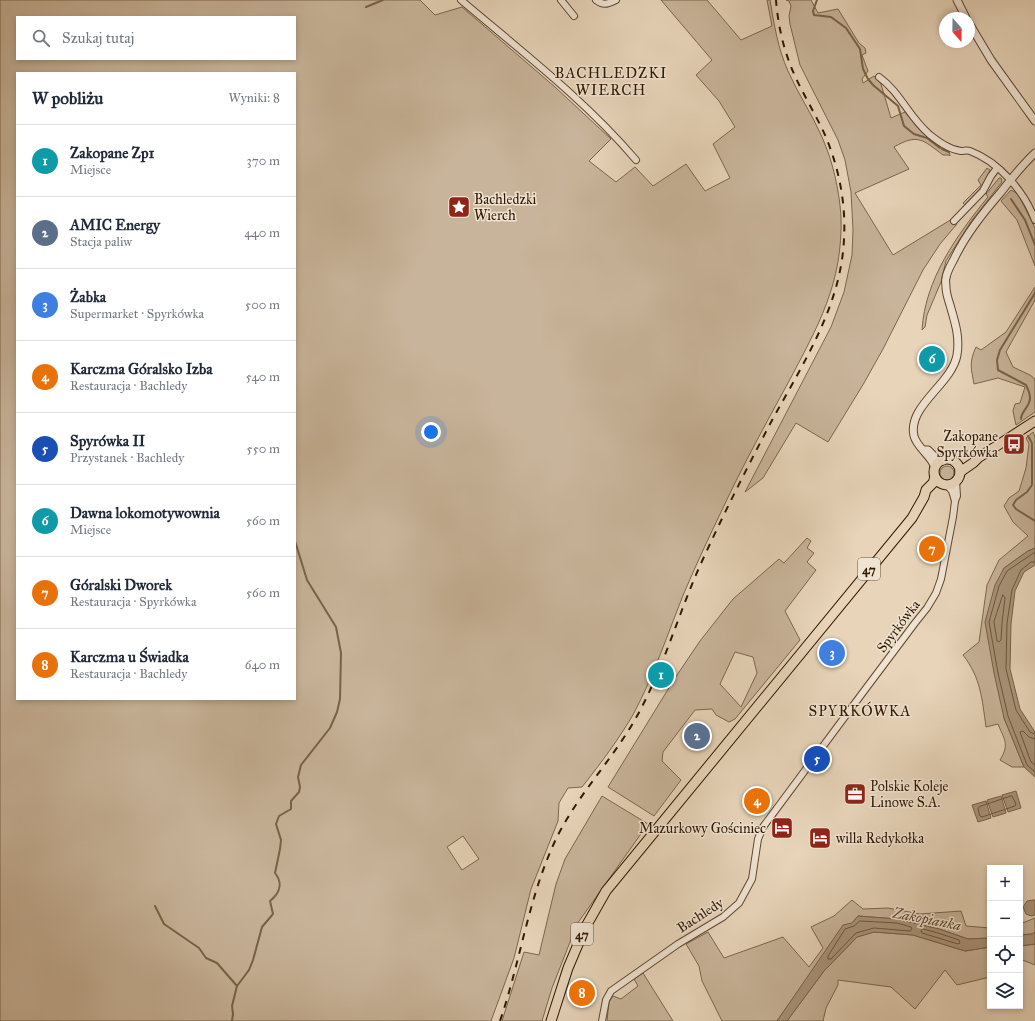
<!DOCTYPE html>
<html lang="pl">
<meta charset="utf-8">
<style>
body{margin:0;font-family:"IM FELL Great Primer",serif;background:#f2f2f3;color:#1f2937}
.controls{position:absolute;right:12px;bottom:12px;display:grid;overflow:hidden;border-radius:0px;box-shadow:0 2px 6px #0003}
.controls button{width:36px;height:36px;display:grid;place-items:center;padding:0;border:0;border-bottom:1px solid #e0e1e3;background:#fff;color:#1f2937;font:20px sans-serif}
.compass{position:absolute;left:939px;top:12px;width:36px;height:36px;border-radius:50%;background:#fff;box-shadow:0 2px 6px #0003;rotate:160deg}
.you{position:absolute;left:431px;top:432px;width:14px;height:14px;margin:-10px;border:3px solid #fff;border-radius:50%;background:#1a73e8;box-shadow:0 0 0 6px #1a73e833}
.badge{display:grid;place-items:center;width:26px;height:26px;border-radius:50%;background:#d93025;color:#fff;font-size:13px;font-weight:700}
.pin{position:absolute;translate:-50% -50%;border:2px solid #fff;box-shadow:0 1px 4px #0006}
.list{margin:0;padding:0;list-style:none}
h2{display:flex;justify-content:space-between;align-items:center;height:52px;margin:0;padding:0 16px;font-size:17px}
h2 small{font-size:13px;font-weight:400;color:#747a83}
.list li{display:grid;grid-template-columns:26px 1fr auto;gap:12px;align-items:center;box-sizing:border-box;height:72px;padding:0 16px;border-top:1px solid #e0e1e3}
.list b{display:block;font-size:15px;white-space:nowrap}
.list p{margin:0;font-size:13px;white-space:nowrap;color:#747a83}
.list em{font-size:13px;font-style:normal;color:#747a83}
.icon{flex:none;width:22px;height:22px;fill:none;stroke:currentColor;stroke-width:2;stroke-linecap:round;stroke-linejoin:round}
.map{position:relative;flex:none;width:1035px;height:1021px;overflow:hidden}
.search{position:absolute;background:#fff;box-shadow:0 2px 6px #0003;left:16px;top:16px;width:280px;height:44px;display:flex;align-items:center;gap:10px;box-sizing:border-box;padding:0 14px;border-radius:0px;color:#747a83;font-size:15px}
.panel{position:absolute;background:#fff;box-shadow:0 2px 6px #0003;left:16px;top:72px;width:280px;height:628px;border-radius:0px}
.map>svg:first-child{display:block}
</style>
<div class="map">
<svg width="1035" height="1021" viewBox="0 0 1035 1021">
<rect width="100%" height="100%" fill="#e7d4b9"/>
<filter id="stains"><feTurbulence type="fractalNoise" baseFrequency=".005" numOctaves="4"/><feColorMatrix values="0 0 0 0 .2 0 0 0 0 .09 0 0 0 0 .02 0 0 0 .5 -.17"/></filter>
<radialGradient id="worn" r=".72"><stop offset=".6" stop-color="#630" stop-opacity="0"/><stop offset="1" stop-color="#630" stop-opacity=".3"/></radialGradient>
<!-- green -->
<g fill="#c8b49a" stroke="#7c664d" fill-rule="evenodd">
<path d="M0,0H420L435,15L462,7L555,87L611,139L589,161L616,182L635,167L653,186L686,164L705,191L730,178L713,144L735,127L719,101L696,75L712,60L661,0H707L741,40L772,26L767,0H770C774,24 778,49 788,71C798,94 812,114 822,137C833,162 839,189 841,216C843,284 818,326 788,383C765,425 742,467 722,510C709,537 696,565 684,593C668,633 654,675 634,713C619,739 601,763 582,787L568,788L559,803L558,821L531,889L514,958L491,1021H0ZM17,17H295V59H17ZM17,73H295V699H17ZM463,836L479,859L462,870L447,847Z"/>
<path d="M786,0H811L818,13L838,9L859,43L865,48L866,53L862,55L868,71L862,79L863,83L874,76L881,84L891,118L905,112L926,135L937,144L949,150L950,156L949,155H943C923,140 918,133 894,147L909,169L855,193L893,255L952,219L957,224L940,244L923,270L883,349L864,383L828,442L796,423L763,478L745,492L831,327L844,292L852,255L853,230L851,192L845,160L838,140L800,65L790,24L789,16L791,6L789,1Z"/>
<path d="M987,168L990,170C988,184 974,195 965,205L963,203L981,185L978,180Z"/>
<path d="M999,178H1001L1002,182L970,223L946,261L941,282L927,315L925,327L922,330C925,279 957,235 988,197L986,194Z"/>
<path d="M1011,190L1018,194L1035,228V266L1017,220L1001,201Z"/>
<path d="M1035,287V300L1006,352L1013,367L1030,375L1035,379V412L1016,425L1013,411L1015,404L1020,403L1025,387L998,378L974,384C971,368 969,362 976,347L981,350L1006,332Z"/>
<path d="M1033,432L1035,437V548L1028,551L1004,568V718L1024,767H1012L1000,760C1010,744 1004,739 998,724L986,727C982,699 981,678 963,655L979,642L987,585L999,560L1028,536L1013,522L1004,506L1009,498L1019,491L1026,468L1029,444L1026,438Z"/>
<circle cx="947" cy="473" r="7"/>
<path d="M807,538L811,541L807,548L814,553L807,562L816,570L785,611L800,640L735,719L729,722L716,715L712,709L695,710L663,752L662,761L681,780L654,816L608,787L675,678L700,641L733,599L779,559L784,563ZM735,652L753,657L757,673L741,707L720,684Z"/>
<path d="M602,796L648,824L577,924L552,988L542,1021H502L524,952L539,955L556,884L565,859Z"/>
<path d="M852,900L863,909L888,908L920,914L961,911L966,926L990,928V938L968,939L939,929L897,919L858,916L819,962L777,1021H722L702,981L699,966L686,944L708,932L724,958L783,937L809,967L823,948L811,927L834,916Z"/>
<path d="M1035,918V932L1032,934L1020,935V924Z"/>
<path d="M874,932L913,935L965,951L990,947V977L957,985L945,970L915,1009L891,987L838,980V985L826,1008L823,1021H787L824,971L857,937Z"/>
<path d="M1035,944V965L1020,959V946Z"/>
<path d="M643,973L673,1021H607L609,1002L613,996L621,999L638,986L634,979Z"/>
</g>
<!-- water -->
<g fill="#a9947a" stroke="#796249">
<path d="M1035,548V565L1024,572L1015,591L1011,624L1010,669L1020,709L1035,732V777L1024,767L1004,718L994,673L985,622L995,585L1004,568L1028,551Z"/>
<path d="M1016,791L1021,808L1008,812L1002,795Z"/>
<path d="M1001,796L1006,813L993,817L987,800Z"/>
<path d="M986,801L991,818L978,822L972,805Z"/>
<path d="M1033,900H1035V915L1031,916L1026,914L1023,907L1027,901Z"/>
<path d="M858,916L897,919L939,929L968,939L990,938V947L965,951L913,935L874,932L857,937L824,971L787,1021H777L843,925L852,923Z"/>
<path d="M1035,932V944L1020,946V935L1032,934Z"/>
</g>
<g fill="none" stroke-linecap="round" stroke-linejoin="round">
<!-- shore -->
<g stroke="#6d563d" stroke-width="1">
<path d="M1035,552L1007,571L999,586L989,622L998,673L1008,716L1027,765L1035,772"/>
<path d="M1035,562H1031L1021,570L1012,590L1007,623L1006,669L1016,710L1030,732L1035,734"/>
<path d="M1003,595L1005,598L1002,623L1001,640L999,642L997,641L994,622Z"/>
<path d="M1035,739L1029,737L1023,731L1020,732L1031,762L1035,765"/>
<path d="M1012,796L1016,804L1015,806L982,817L980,816L978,809L979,807Z"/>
<path d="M860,921L897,923L911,927L912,929L910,931L874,928L856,933L831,959H828V956L845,929L854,926Z"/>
<path d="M923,929L938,933L959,940L960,943L958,944L922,933L921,931Z"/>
</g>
<!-- stream -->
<g stroke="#796249" stroke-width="2">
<path d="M817,0L813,11L814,15L831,17L846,28L860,49L863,69L868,79L873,85L898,106L904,126L914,134L927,138L940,148"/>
<path d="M366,7L383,0"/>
<path d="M942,149L949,152"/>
<path d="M1011,199L1025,220L1035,245"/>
<path d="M1021,419C1021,411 1030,407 1030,398C1030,394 1028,389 1026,385L998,370L997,360L1000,350L1035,293"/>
<path d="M1028,436L1032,443V485L1027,492L1016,500L1013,505L1016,509L1035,521"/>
<path d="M295,498V518"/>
<path d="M155,906L164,924L199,948L206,958L217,963L237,986"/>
<path d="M232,1021L233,1014L232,1006L237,986L249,970L253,960L262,927L273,914L270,901C280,893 283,883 275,873L280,849L281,840L276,824L279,816L291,809V801L299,792L300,787L298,777L301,765L330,728L337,712L340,699L341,653L336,627L307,580L295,541"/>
</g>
<!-- minor casing -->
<g stroke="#5e472e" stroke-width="8">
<g id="minor">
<path d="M461,0C521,51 585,100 636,160"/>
<path d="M561,0L574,16"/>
<path d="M596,0C604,6 607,4 616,0"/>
<path d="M879,77C900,92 909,117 929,134C938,141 948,149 961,151C964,151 967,150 970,151C999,162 1024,191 1035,220"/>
<path d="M954,221L983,191L991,176L997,168"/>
<path d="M947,485L952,491L955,501"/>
<path d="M602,1021L606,1000L611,991L678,944L723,917L739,903L752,879L758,839L763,827L861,695L915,623L927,608L936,593L941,579L953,517L955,501L957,496L956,481"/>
</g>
</g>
<!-- tertiary casing -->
<g stroke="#5e472e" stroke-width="9">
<g id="tertiary">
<path d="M957,0L966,18"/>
<path d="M969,23L991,60L1035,121"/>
<path d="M924,450H928L936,458L943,461"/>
<path d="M935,468C932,456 917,448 914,436C907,406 952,384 957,355C960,337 955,322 950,305C948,299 946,293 946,287C946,284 945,281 946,278C947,271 951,265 954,259C966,234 983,213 1001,192C1012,178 1022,165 1035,153"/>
</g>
</g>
<!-- primary casing -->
<g stroke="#311800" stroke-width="11">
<g id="primary">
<circle cx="947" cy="472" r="13"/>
<path d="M960,472L973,463L978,458L1035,421"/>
<path d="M551,1021L568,968L585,928L606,891L912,518L924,497L926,490L933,483L935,477"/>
</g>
</g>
<!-- minor -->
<use href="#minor" stroke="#efe3d2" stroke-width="6"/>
<!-- tertiary -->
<use href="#tertiary" stroke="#efe3d2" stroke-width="7"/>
<!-- primary -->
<use href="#primary" stroke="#e7d4b9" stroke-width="9"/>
<!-- rail -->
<path stroke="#311800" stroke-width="2" stroke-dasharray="7 7" stroke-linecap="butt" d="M500,1021C521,960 529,893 558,835C579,794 610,762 633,723C663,672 678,613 703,559C724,513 747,468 770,424C802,365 841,307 844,239C846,203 839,168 825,135C816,115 804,96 795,76C784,52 778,26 776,0"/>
</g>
<!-- icons -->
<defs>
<g id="sight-square" transform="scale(1.15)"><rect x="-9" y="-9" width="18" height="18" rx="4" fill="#8f2418" stroke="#efe3d2"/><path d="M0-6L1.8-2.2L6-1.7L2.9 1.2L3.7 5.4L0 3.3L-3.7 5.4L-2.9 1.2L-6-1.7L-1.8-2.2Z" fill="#fff"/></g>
<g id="bus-square" transform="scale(1.15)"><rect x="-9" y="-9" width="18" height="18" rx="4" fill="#8f2418" stroke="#efe3d2"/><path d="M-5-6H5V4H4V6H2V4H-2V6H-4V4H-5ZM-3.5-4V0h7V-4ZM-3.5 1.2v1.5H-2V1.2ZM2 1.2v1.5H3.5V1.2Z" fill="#fff"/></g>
<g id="office-square" transform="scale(1.15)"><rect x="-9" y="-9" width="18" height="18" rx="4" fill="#8f2418" stroke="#efe3d2"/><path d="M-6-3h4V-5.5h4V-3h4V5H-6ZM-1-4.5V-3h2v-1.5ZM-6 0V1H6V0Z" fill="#fff"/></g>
<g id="hotel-square" transform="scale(1.15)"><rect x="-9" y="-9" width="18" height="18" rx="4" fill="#8f2418" stroke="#efe3d2"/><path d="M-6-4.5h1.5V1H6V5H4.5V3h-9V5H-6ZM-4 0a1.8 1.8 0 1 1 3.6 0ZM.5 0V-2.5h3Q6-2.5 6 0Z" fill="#fff"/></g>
</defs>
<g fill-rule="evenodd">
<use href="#sight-square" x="459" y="207"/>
<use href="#bus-square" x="1014" y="444"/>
<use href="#office-square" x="855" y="794"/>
<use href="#hotel-square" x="782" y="828"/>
<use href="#hotel-square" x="820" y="838"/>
</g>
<g text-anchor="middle" stroke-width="3" stroke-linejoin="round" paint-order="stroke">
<!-- shield labels -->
<g fill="#efe3d2" stroke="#6a553f" stroke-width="1">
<rect x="858" y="558" width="22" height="22" rx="3"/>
<rect x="571" y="923" width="22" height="22" rx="3"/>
</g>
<g font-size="13" font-weight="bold" fill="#311800">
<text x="869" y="574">47</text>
<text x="582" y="939">47</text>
</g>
<!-- poi labels -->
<g font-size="14" fill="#311800" stroke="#efe3d2" text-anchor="start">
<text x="474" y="204">Bachledzki<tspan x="474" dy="16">Wierch</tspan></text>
<text x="998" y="441" text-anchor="end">Zakopane<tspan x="998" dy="16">Spyrkówka</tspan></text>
<text x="870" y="791">Polskie Koleje<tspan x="870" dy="16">Linowe S.A.</tspan></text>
<text x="766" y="833" text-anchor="end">Mazurkowy Gościniec</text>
<text x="836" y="843">willa Redykołka</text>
</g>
<!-- street labels -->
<g font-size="14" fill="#311800" stroke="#efe3d2">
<text transform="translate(898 626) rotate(-53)" y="5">Spyrkówka</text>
<text transform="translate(700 915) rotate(-33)" y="5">Bachledy</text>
</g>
<!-- neighbourhood labels -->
<g font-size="15" letter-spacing="1" fill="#311800" stroke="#efe3d2">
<text x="611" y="78">BACHLEDZKI<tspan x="611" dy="17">WIERCH</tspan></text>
<text x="860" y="716">SPYRKÓWKA</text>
</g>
<!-- water labels -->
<g font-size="15" font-style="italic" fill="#614a31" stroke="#efe3d2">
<text transform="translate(927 919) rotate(11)" y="5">Zakopianka</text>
</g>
</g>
<rect width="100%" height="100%" filter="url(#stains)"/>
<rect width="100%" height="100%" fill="url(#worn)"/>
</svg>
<div class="controls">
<button>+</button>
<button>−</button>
<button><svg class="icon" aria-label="locate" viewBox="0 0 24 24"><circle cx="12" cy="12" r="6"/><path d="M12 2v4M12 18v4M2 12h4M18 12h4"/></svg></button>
<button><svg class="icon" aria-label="layers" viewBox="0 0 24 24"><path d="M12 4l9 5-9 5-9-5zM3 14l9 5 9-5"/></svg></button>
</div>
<svg class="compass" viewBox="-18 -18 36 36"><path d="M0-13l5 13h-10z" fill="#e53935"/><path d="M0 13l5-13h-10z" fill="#747a83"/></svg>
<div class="you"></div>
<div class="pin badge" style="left:661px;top:675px;background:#0f9aa8">1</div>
<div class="pin badge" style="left:697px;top:736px;background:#5c6f8a">2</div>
<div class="pin badge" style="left:832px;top:653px;background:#3f7fe0">3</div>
<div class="pin badge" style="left:757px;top:801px;background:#e8710a">4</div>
<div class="pin badge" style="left:817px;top:759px;background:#1a4fb4">5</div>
<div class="pin badge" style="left:932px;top:359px;background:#0f9aa8">6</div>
<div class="pin badge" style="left:932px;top:549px;background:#e8710a">7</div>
<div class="pin badge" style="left:582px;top:993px;background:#e8710a">8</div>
<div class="search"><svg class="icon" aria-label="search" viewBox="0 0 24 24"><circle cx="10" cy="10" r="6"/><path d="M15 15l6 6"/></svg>Szukaj tutaj</div>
<section class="panel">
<h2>W pobliżu<small>Wyniki: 8</small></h2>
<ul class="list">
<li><span class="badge" style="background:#0f9aa8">1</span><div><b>Zakopane Zp1</b><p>Miejsce</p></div><em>370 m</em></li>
<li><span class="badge" style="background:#5c6f8a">2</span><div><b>AMIC Energy</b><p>Stacja paliw</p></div><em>440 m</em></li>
<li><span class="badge" style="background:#3f7fe0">3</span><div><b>Żabka</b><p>Supermarket · Spyrkówka</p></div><em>500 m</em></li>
<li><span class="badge" style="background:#e8710a">4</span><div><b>Karczma Góralsko Izba</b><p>Restauracja · Bachledy</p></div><em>540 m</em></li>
<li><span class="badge" style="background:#1a4fb4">5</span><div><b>Spyrówka II</b><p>Przystanek · Bachledy</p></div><em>550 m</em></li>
<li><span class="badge" style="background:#0f9aa8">6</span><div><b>Dawna lokomotywownia</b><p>Miejsce</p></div><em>560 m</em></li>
<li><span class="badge" style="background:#e8710a">7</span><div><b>Góralski Dworek</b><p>Restauracja · Spyrkówka</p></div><em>560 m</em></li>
<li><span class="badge" style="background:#e8710a">8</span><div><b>Karczma u Świadka</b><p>Restauracja · Bachledy</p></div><em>640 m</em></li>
</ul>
</section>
</div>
